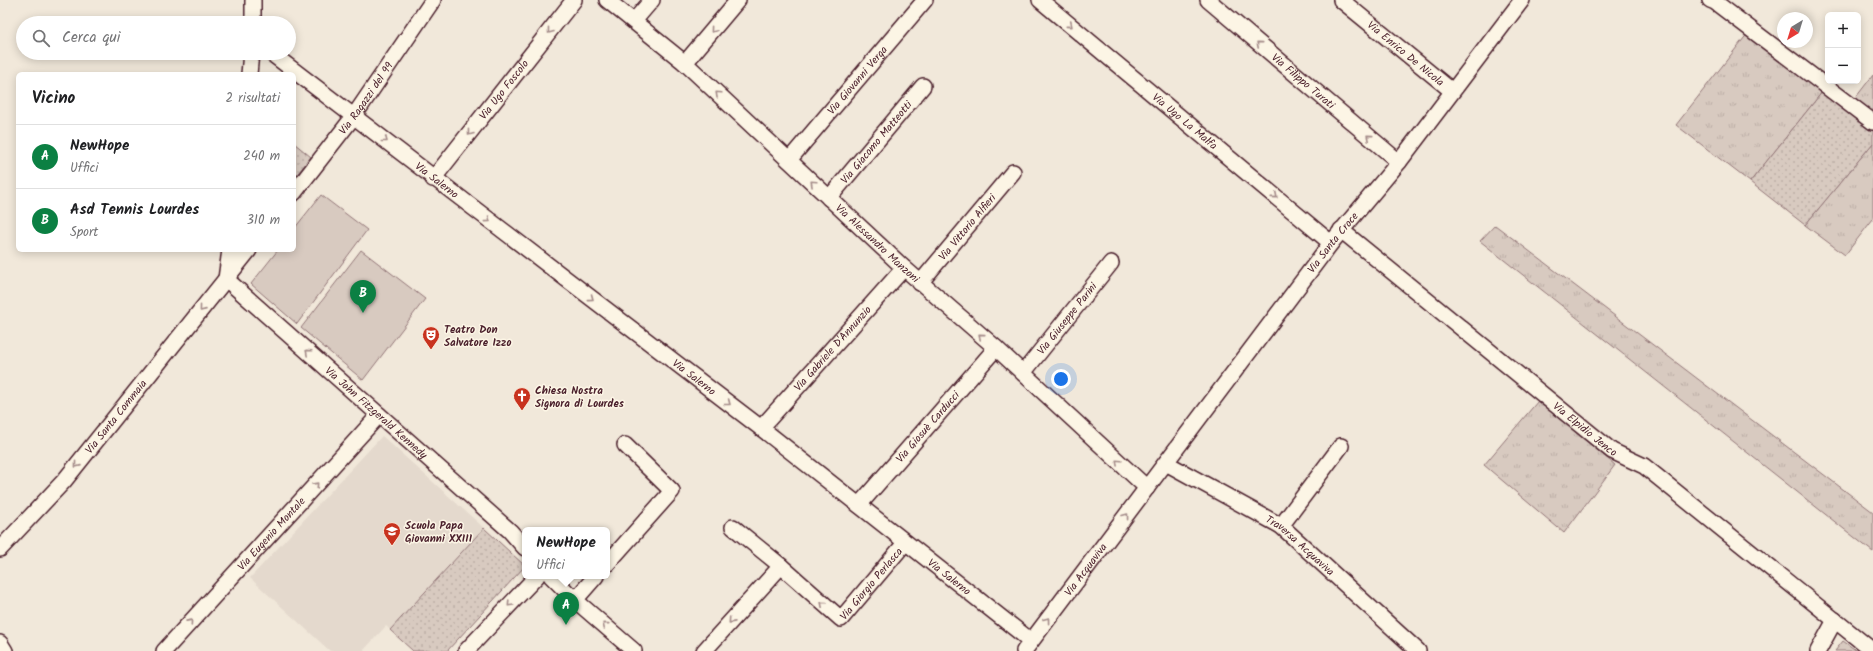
<!DOCTYPE html>
<html lang="it">
<meta charset="utf-8">
<style>
body{margin:0;font-family:Kalam,sans-serif;background:#f2f2f2;color:#202124}
.controls{position:absolute;right:12px;top:12px;display:grid;overflow:hidden;border-radius:6px;box-shadow:0 2px 10px #0003}
.controls button{width:36px;height:36px;display:grid;place-items:center;padding:0;border:0;border-bottom:1px solid #e0e0e0;background:#fff;color:#202124;font:20px sans-serif}
.compass{position:absolute;left:1777px;top:12px;width:36px;height:36px;border-radius:50%;background:#fff;box-shadow:0 2px 10px #0003;rotate:218deg}
.you{position:absolute;left:1061px;top:379px;width:14px;height:14px;margin:-10px;border:3px solid #fff;border-radius:50%;background:#1a73e8;box-shadow:0 0 0 6px #1a73e833}
.badge{display:grid;place-items:center;width:26px;height:26px;border-radius:50%;background:#0b8043;color:#fff;font-size:13px;font-weight:700}
.pin{position:absolute;translate:-50% -33px;filter:drop-shadow(0 1px 2px #0008)}
.pin::after{content:'';position:absolute;top:21px;width:14px;height:12px;background:inherit;clip-path:polygon(0 0,100% 0,50% 100%)}
.popup{position:absolute;left:522px;top:527px;width:88px;height:52px;box-sizing:border-box;display:grid;place-content:center;border-radius:6px;background:#fff;filter:drop-shadow(0 1px 3px #0005);font-size:13px;white-space:nowrap;color:#757577}
.popup b{font-size:15px;color:#202124}
.popup::after{content:'';position:absolute;left:50%;top:100%;margin-left:-8px;border:8px solid transparent;border-top-color:#fff}
.list{margin:0;padding:0;list-style:none}
h2{display:flex;justify-content:space-between;align-items:center;height:52px;margin:0;padding:0 16px;font-size:17px}
h2 small{font-size:13px;font-weight:400;color:#757577}
.list li{display:grid;grid-template-columns:26px 1fr auto;gap:12px;align-items:center;box-sizing:border-box;height:64px;padding:0 16px;border-top:1px solid #e0e0e0}
.list b{display:block;font-size:15px;white-space:nowrap}
.list p{margin:0;font-size:13px;white-space:nowrap;color:#757577}
.list em{font-size:13px;font-style:normal;color:#757577}
.icon{flex:none;width:22px;height:22px;fill:none;stroke:currentColor;stroke-width:2;stroke-linecap:round;stroke-linejoin:round}
.map{position:relative;flex:none;width:1873px;height:651px;overflow:hidden}
.search{position:absolute;background:#fff;box-shadow:0 2px 10px #0003;left:16px;top:16px;width:280px;height:44px;display:flex;align-items:center;gap:10px;box-sizing:border-box;padding:0 14px;border-radius:22px;color:#757577;font-size:15px}
.panel{position:absolute;background:#fff;box-shadow:0 2px 10px #0003;left:16px;top:72px;width:280px;height:180px;border-radius:6px}
.map>svg:first-child{display:block}
</style>
<div class="map">
<svg width="1873" height="651" viewBox="0 0 1873 651">
<defs>
<pattern id="grass-tufts" width="24" height="20" patternUnits="userSpaceOnUse"><rect width="24" height="20" fill="#d8cac0"/><path d="M3 7l-1-3M5 7V3M7 7l1-3M15 17l-1-3M17 17v-4M19 17l1-3" fill="none" stroke="#bbada5"/></pattern>
<pattern id="park-dots" width="8" height="8" patternUnits="userSpaceOnUse"><rect width="8" height="8" fill="#d8cac0"/><path d="M2 2h.1M6 6h.1" fill="none" stroke="#bbada5" stroke-width="1.8" stroke-linecap="round"/></pattern>
</defs>
<rect width="100%" height="100%" fill="#f1e8da"/>
<filter id="ink" filterUnits="userSpaceOnUse"><feTurbulence type="fractalNoise" baseFrequency=".025" numOctaves="2"/><feDisplacementMap in="SourceGraphic" scale="8" xChannelSelector="R" yChannelSelector="G"/><feConvolveMatrix kernelMatrix="1 2 1 2 8 2 1 2 1" color-interpolation-filters="sRGB"/></filter>
<g filter="url(#ink)">
<!-- built -->
<path fill="#e4d9cd" d="M382,436L525,565L447,651H413L386,626L363,651H330L250,578Z"/>
<!-- grass -->
<g fill="url(#grass-tufts)" stroke="#917476">
<path d="M1748,33L1823,91L1750,182L1676,125Z"/>
<path d="M1873,75V116L1853,101Z"/>
<path d="M1873,143V219L1845,255L1805,225Z"/>
<path d="M1495,225L1873,512V552L1480,241Z"/>
<path d="M1538,401L1615,465L1564,533L1484,465Z"/>
</g>
<!-- park -->
<g fill="url(#park-dots)" stroke="#917476">
<path d="M1823,91L1873,128V143L1805,225L1750,182Z"/>
<path d="M294,143L311,157L294,178Z"/>
<path d="M484,528L525,566L447,651H413L390,630Z"/>
</g>
<!-- pitch -->
<g fill="#d8cac0" stroke="#917476">
<path d="M321,195L367,230L297,324L251,284L278,250H294V229Z"/>
<path d="M361,250L425,299L363,380L301,328Z"/>
<path d="M1843,641L1857,651H1835Z"/>
</g>
<g fill="none" stroke-linecap="round" stroke-linejoin="round">
<!-- minor casing -->
<g stroke="#4a1f2b" stroke-width="18">
<g id="minor">
<path id="s1" d="M607,0L685,63L904,268L996,348L1147,488"/>
<path id="s2" d="M1040,0L1331,243"/>
<path id="s3" d="M1208,0L1399,162"/>
<path id="s4" d="M1341,0L1452,91"/>
<path d="M1710,0L1715,2L1873,122"/>
<path d="M634,21L652,0"/>
<path d="M253,23V0"/>
<path id="s5" d="M271,53L761,428L1031,641"/>
<path d="M685,63L738,0"/>
<path d="M249,74L251,53"/>
<path id="s6" d="M789,160L925,0"/>
<path id="s7" d="M433,179L574,0"/>
<path id="s8" d="M294,193L354,116L433,0"/>
<path id="s9" d="M829,198L923,86"/>
<path id="s10" d="M1341,230L1612,451L1644,466L1873,651"/>
<path id="s11" d="M226,279L510,531L525,548"/>
<path d="M226,279L230,250"/>
<path id="s12" d="M920,283L1013,172"/>
<path id="s13" d="M1023,373L1111,263"/>
<path id="s14" d="M761,428L904,268"/>
<path id="s15" d="M1166,463L1281,526L1418,651"/>
<path id="s16" d="M859,505L996,348"/>
<path d="M1281,526L1341,446"/>
<path d="M733,527L781,566"/>
<path id="s17" d="M0,549L64,481L249,250"/>
<path d="M607,564L672,491L625,445"/>
<path d="M551,576L575,600L634,651"/>
<path d="M575,600L596,576"/>
<path d="M0,643L5,651"/>
<path id="s18" d="M164,651L379,415"/>
<path d="M466,651L537,576"/>
<path id="s19" d="M704,651L781,566L841,619L905,543"/>
<path id="s20" d="M1024,651L1331,243L1399,162L1522,0"/>
<path d="M1818,651L1835,620"/>
</g>
</g>
<!-- minor -->
<use href="#minor" stroke="#fcf5e5" stroke-width="15"/>
</g>
<!-- one-way arrows -->
<defs><path id="oneway-chevron" d="M-2-3.5L2.5 0L-2 3.5" fill="none" stroke-width="1.6" stroke-linecap="round" stroke-linejoin="round"/></defs>
<g stroke="#a38a88">
<use href="#oneway-chevron" transform="translate(1070 25) rotate(40)"/>
<use href="#oneway-chevron" transform="translate(713 30) rotate(130)"/>
<use href="#oneway-chevron" transform="translate(550 31) rotate(128)"/>
<use href="#oneway-chevron" transform="translate(1259 44) rotate(-140)"/>
<use href="#oneway-chevron" transform="translate(718 94) rotate(-137)"/>
<use href="#oneway-chevron" transform="translate(470 133) rotate(128)"/>
<use href="#oneway-chevron" transform="translate(1369 137) rotate(-140)"/>
<use href="#oneway-chevron" transform="translate(385 140) rotate(38)"/>
<use href="#oneway-chevron" transform="translate(813 183) rotate(-137)"/>
<use href="#oneway-chevron" transform="translate(1275 196) rotate(40)"/>
<use href="#oneway-chevron" transform="translate(488 220) rotate(37)"/>
<use href="#oneway-chevron" transform="translate(591 298) rotate(37)"/>
<use href="#oneway-chevron" transform="translate(202 309) rotate(129)"/>
<use href="#oneway-chevron" transform="translate(981 336) rotate(-139)"/>
<use href="#oneway-chevron" transform="translate(308 352) rotate(-138)"/>
<use href="#oneway-chevron" transform="translate(728 403) rotate(38)"/>
<use href="#oneway-chevron" transform="translate(1118 462) rotate(-137)"/>
<use href="#oneway-chevron" transform="translate(77 465) rotate(129)"/>
<use href="#oneway-chevron" transform="translate(316 485) rotate(-48)"/>
<use href="#oneway-chevron" transform="translate(1126 516) rotate(-53)"/>
<use href="#oneway-chevron" transform="translate(510 604) rotate(133)"/>
<use href="#oneway-chevron" transform="translate(823 604) rotate(-139)"/>
<use href="#oneway-chevron" transform="translate(1047 620) rotate(-53)"/>
<use href="#oneway-chevron" transform="translate(731 621) rotate(132)"/>
<use href="#oneway-chevron" transform="translate(190 622) rotate(-48)"/>
<use href="#oneway-chevron" transform="translate(605 625) rotate(-139)"/>
</g>
</g>
<!-- icons -->
<defs>
<g id="theatre-pin" transform="scale(0.9)"><path d="M0 17L-7.5 6A9.5 9.5 0 1 1 7.5 6Z" fill="#c8321e" stroke="#fcf5e5"/><path d="M-5-5.5Q0-4 5-5.5V0Q5 5 0 6Q-5 5-5 0ZM-3.3-2.5H-1v1.5H-3.3ZM1-2.5H3.3v1.5H1ZM-2.8 1Q0 5.5 2.8 1Z" fill="#fff"/></g>
<g id="church-pin" transform="scale(0.9)"><path d="M0 17L-7.5 6A9.5 9.5 0 1 1 7.5 6Z" fill="#c8321e" stroke="#fcf5e5"/><path d="M-1.2-6h2.4v3.5h3.3v2.4h-3.3V6h-2.4V-.1h-3.3v-2.4h3.3Z" fill="#fff"/></g>
<g id="school-pin" transform="scale(0.9)"><path d="M0 17L-7.5 6A9.5 9.5 0 1 1 7.5 6Z" fill="#c8321e" stroke="#fcf5e5"/><path d="M0-5L7-2L0 1L-7-2ZM-4 1L0 2.5L4 1V4Q0 6-4 4Z" fill="#fff"/></g>
</defs>
<g fill-rule="evenodd">
<use href="#theatre-pin" x="431" y="335"/>
<use href="#church-pin" x="522" y="396"/>
<use href="#school-pin" x="392" y="531"/>
</g>
<g text-anchor="middle" stroke-width="3" stroke-linejoin="round" paint-order="stroke">
<!-- street labels -->
<g font-size="11" fill="#4a1f2b" stroke="#fcf5e5">
<text dy="4" stroke="none"><textPath href="#s4" startOffset="84">Via Enrico De Nicola</textPath></text>
<text dy="4" stroke="none"><textPath href="#s6" startOffset="105">Via Giovanni Verga</textPath></text>
<text dy="4" stroke="none"><textPath href="#s3" startOffset="125">Via Filippo Turati</textPath></text>
<text dy="4" stroke="none"><textPath href="#s7" startOffset="114">Via Ugo Foscolo</textPath></text>
<text dy="4" stroke="none"><textPath href="#s8" startOffset="119">Via Ragazzi del 99</textPath></text>
<text dy="4" stroke="none"><textPath href="#s2" startOffset="189">Via Ugo La Malfa</textPath></text>
<text dy="4" stroke="none"><textPath href="#s9" startOffset="73">Via Giacomo Matteotti</textPath></text>
<text dy="4" stroke="none"><textPath href="#s5" startOffset="209">Via Salerno</textPath></text>
<text dy="4" stroke="none"><textPath href="#s12" startOffset="73">Via Vittorio Alfieri</textPath></text>
<text dy="4" stroke="none"><textPath href="#s1" startOffset="364">Via Alessandro Manzoni</textPath></text>
<text dy="4" stroke="none"><textPath href="#s20" startOffset="512">Via Santa Croce</textPath></text>
<text dy="4" stroke="none"><textPath href="#s13" startOffset="70">Via Giuseppe Parini</textPath></text>
<text dy="4" stroke="none"><textPath href="#s14" startOffset="107">Via Gabriele D'Annunzio</textPath></text>
<text dy="4" stroke="none"><textPath href="#s5" startOffset="533">Via Salerno</textPath></text>
<text dy="4" stroke="none"><textPath href="#s11" startOffset="201">Via John Fitzgerald Kennedy</textPath></text>
<text dy="4" stroke="none"><textPath href="#s17" startOffset="176">Via Santa Commaia</textPath></text>
<text dy="4" stroke="none"><textPath href="#s16" startOffset="104">Via Giosuè Carducci</textPath></text>
<text dy="4" stroke="none"><textPath href="#s10" startOffset="315">Via Elpidio Jenco</textPath></text>
<text dy="4" stroke="none"><textPath href="#s18" startOffset="159">Via Eugenio Montale</textPath></text>
<text dy="4" stroke="none"><textPath href="#s15" startOffset="158">Traversa Acquaviva</textPath></text>
<text dy="4" stroke="none"><textPath href="#s20" startOffset="102">Via Acquaviva</textPath></text>
<text dy="4" stroke="none"><textPath href="#s5" startOffset="857">Via Salerno</textPath></text>
<text dy="4" stroke="none"><textPath href="#s19" startOffset="241">Via Giorgio Perlasca</textPath></text>
</g>
<!-- poi labels -->
<g font-size="11" font-weight="bold" fill="#4a1f2b" stroke="#fcf5e5" text-anchor="start">
<text x="444" y="333">Teatro Don<tspan x="444" dy="13">Salvatore Izzo</tspan></text>
<text x="535" y="394">Chiesa Nostra<tspan x="535" dy="13">Signora di Lourdes</tspan></text>
<text x="405" y="529">Scuola Papa<tspan x="405" dy="13">Giovanni XXIII</tspan></text>
</g>
</g>
</svg>
<div class="controls">
<button>+</button>
<button>−</button>
</div>
<svg class="compass" viewBox="-18 -18 36 36"><path d="M0-13l5 13h-10z" fill="#e53935"/><path d="M0 13l5-13h-10z" fill="#757577"/></svg>
<div class="you"></div>
<div class="pin badge" style="left:566px;top:625px">A</div>
<div class="popup"><b>NewHope</b>Uffici</div>
<div class="pin badge" style="left:363px;top:313px">B</div>
<div class="search"><svg class="icon" aria-label="search" viewBox="0 0 24 24"><circle cx="10" cy="10" r="6"/><path d="M15 15l6 6"/></svg>Cerca qui</div>
<section class="panel">
<h2>Vicino<small>2 risultati</small></h2>
<ul class="list">
<li><span class="badge">A</span><div><b>NewHope</b><p>Uffici</p></div><em>240 m</em></li>
<li><span class="badge">B</span><div><b>Asd Tennis Lourdes</b><p>Sport</p></div><em>310 m</em></li>
</ul>
</section>
</div>
